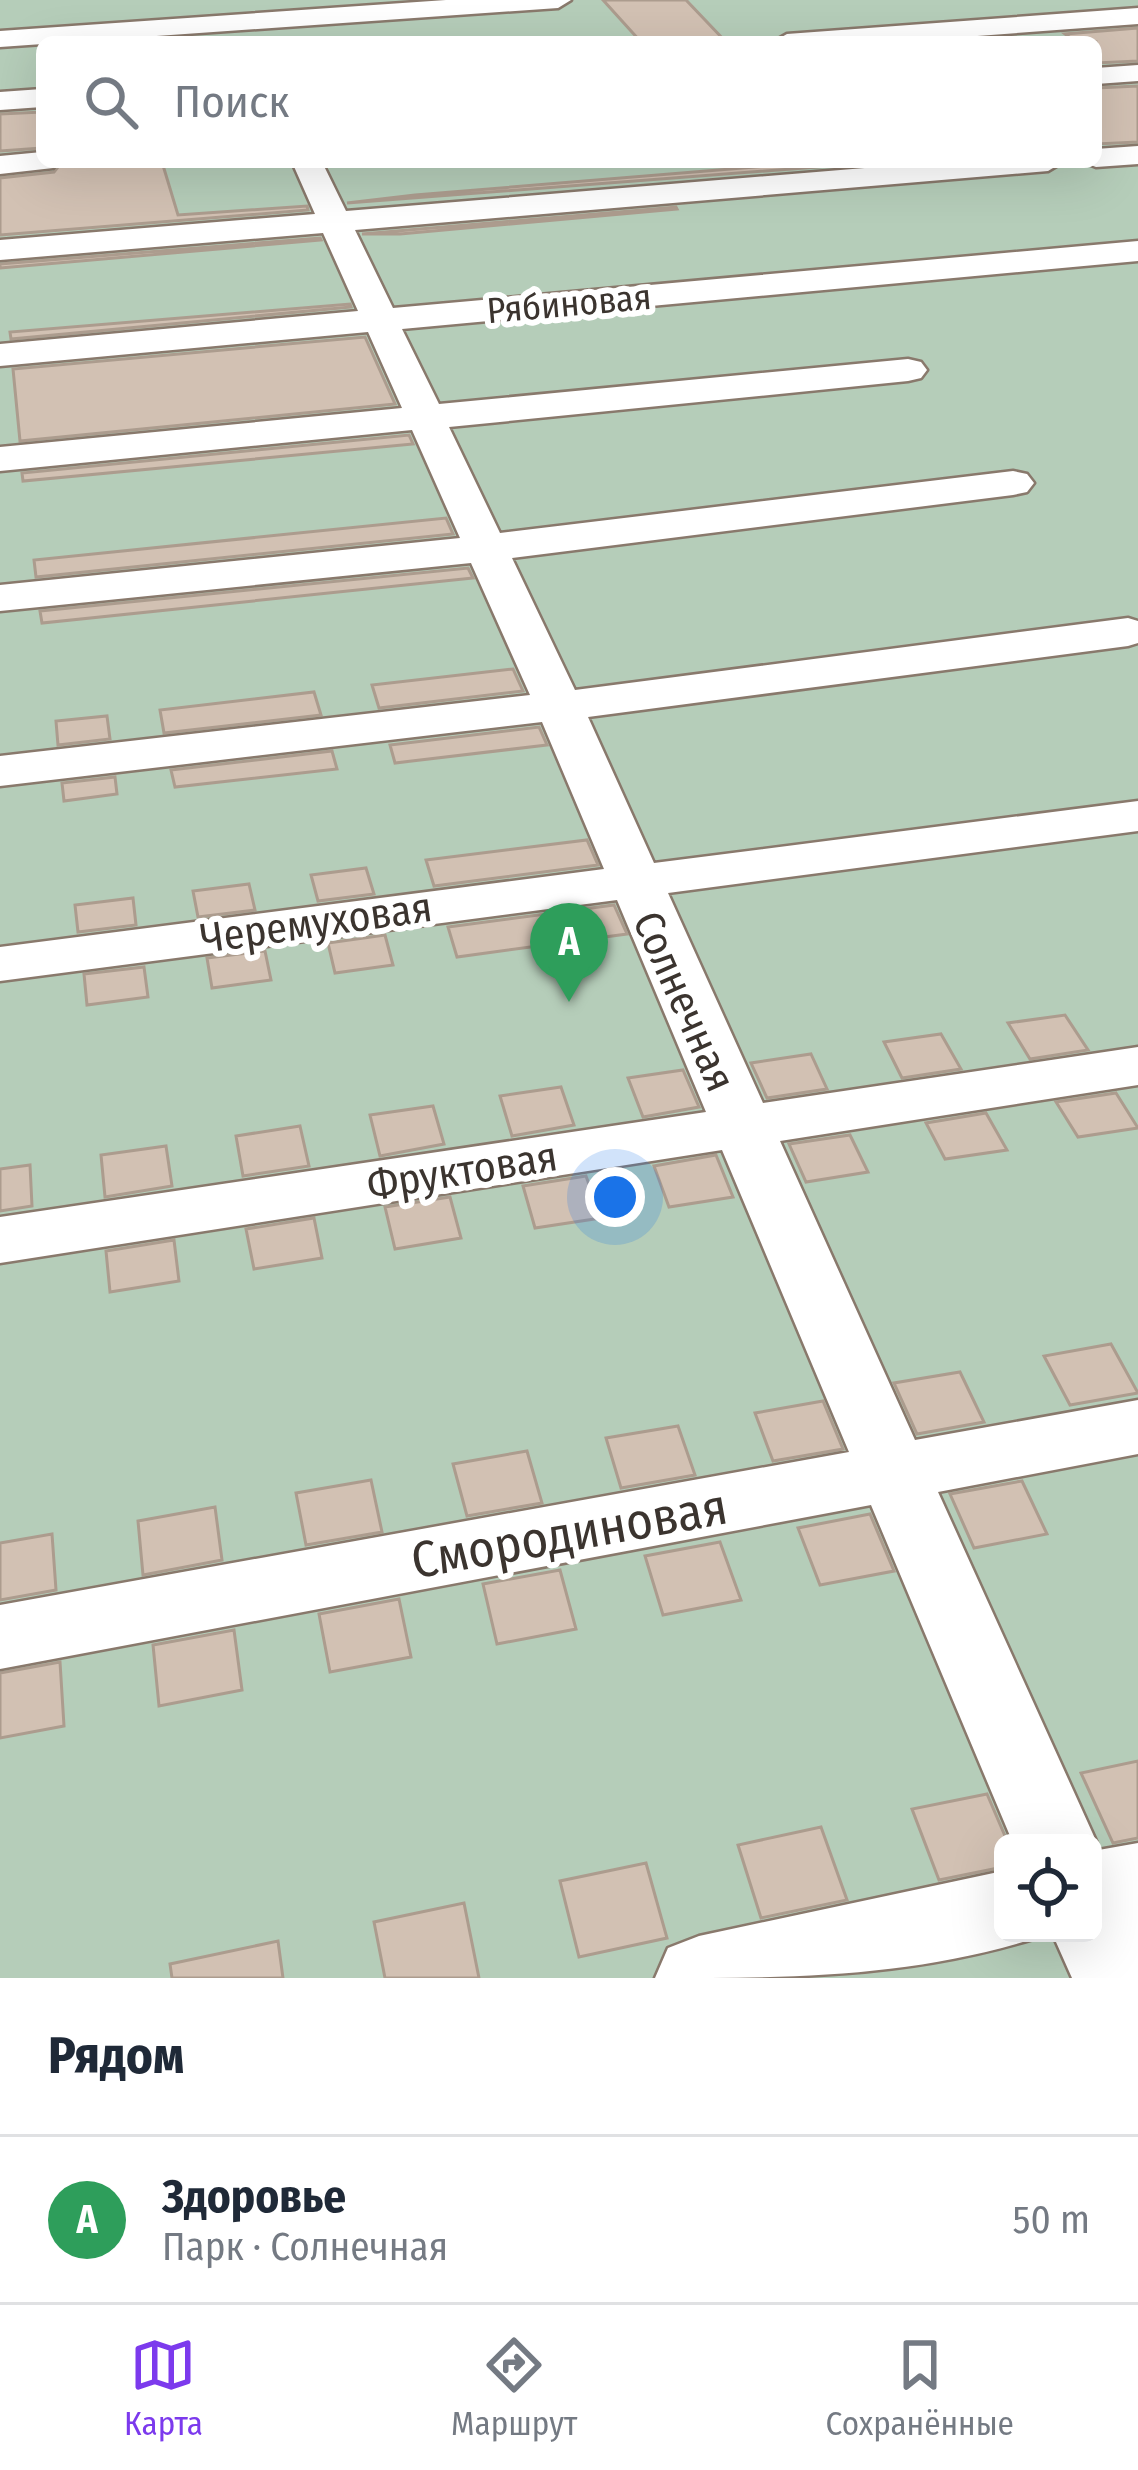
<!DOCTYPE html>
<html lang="ru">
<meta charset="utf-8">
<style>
body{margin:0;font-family:"Fira Sans Condensed",sans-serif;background:#f2f2f3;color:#1f2937}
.controls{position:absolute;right:36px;bottom:36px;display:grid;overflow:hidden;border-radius:18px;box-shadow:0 12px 48px #0002}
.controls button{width:108px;height:108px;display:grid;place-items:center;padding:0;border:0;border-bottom:3px solid #e0e1e3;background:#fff;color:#1f2937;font:60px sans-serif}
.you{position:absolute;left:615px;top:1197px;width:42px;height:42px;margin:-30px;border:9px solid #fff;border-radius:50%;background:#1a73e8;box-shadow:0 0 0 18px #1a73e833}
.badge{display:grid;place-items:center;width:78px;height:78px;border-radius:50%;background:#7c3aed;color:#fff;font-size:39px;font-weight:700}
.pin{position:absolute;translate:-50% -99px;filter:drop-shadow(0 3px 6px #0008)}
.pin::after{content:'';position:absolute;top:63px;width:42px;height:36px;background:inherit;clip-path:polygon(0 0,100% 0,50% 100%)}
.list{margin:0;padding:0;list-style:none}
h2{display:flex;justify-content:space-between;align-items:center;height:156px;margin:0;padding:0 48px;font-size:51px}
h2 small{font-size:39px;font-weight:400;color:#747a83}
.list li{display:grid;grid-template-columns:78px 1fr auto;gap:36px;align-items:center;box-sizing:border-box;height:168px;padding:0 48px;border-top:3px solid #e0e1e3}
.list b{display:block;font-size:45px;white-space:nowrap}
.list p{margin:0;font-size:39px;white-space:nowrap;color:#747a83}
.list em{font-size:39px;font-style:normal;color:#747a83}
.icon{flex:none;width:66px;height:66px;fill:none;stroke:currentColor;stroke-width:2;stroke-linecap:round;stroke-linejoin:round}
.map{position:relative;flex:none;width:1138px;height:1978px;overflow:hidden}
.search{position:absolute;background:#fff;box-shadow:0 12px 48px #0002;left:36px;right:36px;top:36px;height:132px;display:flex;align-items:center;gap:30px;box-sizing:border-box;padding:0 42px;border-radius:18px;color:#747a83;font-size:45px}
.sheet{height:324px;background:#fff}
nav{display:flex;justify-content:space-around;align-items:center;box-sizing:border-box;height:168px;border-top:3px solid #e0e1e3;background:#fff;font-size:33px;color:#747a83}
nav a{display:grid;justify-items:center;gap:6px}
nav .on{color:#7c3aed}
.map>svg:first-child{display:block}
</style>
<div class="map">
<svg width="1138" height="1978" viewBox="0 0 1138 1978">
<rect width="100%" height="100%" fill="#f3e1d2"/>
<!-- green -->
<path fill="#b5cdb9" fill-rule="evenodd" d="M0,0H1138V1978H0ZM42,42H1096V162H42ZM1003,1843H1093V1933H1003Z"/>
<!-- building -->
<g fill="#d2c1b3" stroke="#ac9c8e" stroke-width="3">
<path d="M603,0H686L726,42H641Z"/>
<path d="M1138,28V61L1096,63V42H1076L1065,34Z"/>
<path d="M1138,86V142L1096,144V88Z"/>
<path d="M42,112V148L0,151V114Z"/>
<path d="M162,162L178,215L307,206L308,210L0,235V178L54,172L61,163Z"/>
<path d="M816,162H883L347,203L415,195Z"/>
<path d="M677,209L400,234H362L676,207Z"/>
<path d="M320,238L321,240L0,268V264Z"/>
<path d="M350,304L351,307L11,339L10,332Z"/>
<path d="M365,337L395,404L20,441L13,369Z"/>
<path d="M409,435L413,444L23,481L22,473Z"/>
<path d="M446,518L453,534L36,577L34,560Z"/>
<path d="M468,568L473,578L42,623L40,611Z"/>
<path d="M513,669L523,691L379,708L372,685Z"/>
<path d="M314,692L321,715L164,733L160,710Z"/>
<path d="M107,716L110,739L58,745L56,721Z"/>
<path d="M539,727L547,745L395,763L390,745Z"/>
<path d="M332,751L337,769L175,787L171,770Z"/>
<path d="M115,777L117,794L64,801L62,783Z"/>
<path d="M587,840L598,865L434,886L426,860Z"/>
<path d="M366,868L374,894L318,901L311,875Z"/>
<path d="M249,884L255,910L198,917L193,891Z"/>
<path d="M133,898L136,925L78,932L75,905Z"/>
<path d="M614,905L627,934L457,957L448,927Z"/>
<path d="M385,935L393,965L335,973L328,943Z"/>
<path d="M265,951L271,980L212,988L207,958Z"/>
<path d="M144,967L148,997L87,1005L84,974Z"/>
<path d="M1065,1015L1088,1050L1030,1059L1008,1023Z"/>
<path d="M941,1034L961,1069L902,1078L884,1042Z"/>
<path d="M811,1054L827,1089L767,1098L751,1063Z"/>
<path d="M683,1070L699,1107L643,1117L628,1078Z"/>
<path d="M561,1087L574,1125L512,1136L500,1096Z"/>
<path d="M1116,1093L1138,1128L1078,1137L1056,1102Z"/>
<path d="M433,1106L444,1144L380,1156L370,1115Z"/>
<path d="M986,1113L1007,1150L945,1159L926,1123Z"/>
<path d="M300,1126L309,1166L243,1176L236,1136Z"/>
<path d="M850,1135L868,1172L806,1182L789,1144Z"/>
<path d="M166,1146L172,1186L105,1197L101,1155Z"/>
<path d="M716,1155L733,1197L669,1207L654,1166Z"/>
<path d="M30,1165L32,1206L0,1211V1169Z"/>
<path d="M586,1176L601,1218L535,1228L523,1186Z"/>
<path d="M450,1197L461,1238L395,1249L385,1207Z"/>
<path d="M314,1218L322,1258L254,1269L246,1229Z"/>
<path d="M174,1240L179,1281L110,1292L106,1251Z"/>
<path d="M1111,1344L1138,1393L1070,1405L1044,1356Z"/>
<path d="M960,1372L984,1422L917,1434L894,1383Z"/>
<path d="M823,1401L843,1449L773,1461L755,1413Z"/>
<path d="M678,1426L695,1475L621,1488L606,1438Z"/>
<path d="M527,1451L542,1503L467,1516L453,1464Z"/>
<path d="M371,1480L382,1532L306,1545L296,1493Z"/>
<path d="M1022,1481L1047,1534L974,1548L950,1494Z"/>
<path d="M215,1507L222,1560L143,1575L138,1521Z"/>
<path d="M870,1514L894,1571L820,1585L798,1528Z"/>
<path d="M52,1534L56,1590L0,1600V1543Z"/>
<path d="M720,1542L741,1600L663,1615L645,1556Z"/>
<path d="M560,1570L576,1629L497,1644L483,1584Z"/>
<path d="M399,1599L411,1657L330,1672L319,1614Z"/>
<path d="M234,1630L242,1690L159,1706L153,1645Z"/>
<path d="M60,1662L64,1726L0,1738V1673Z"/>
<path d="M1138,1761V1838L1113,1843L1081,1773Z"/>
<path d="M987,1794L1008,1843H1003V1867L939,1880L912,1809Z"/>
<path d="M821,1827L847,1900L761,1918L738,1845Z"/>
<path d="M646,1863L667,1938L579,1957L560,1881Z"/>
<path d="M464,1903L479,1978H385L374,1922Z"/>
<path d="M278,1941L283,1978H172L170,1964Z"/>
</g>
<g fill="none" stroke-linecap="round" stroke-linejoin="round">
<!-- minor casing -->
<g stroke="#89796c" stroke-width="5">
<g id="minor">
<path d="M446,0H571L558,8L0,47V31Z"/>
<path d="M1138,8V24L896,42H773L787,34Z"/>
<path d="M1138,65V81L1096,84V68Z"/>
<path d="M42,89V107L0,110V92Z"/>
<path d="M1138,146V164L1096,167L1083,162H1096V149Z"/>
<path d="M42,152V162H57L53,168L0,174V156Z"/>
<path d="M292,162H322L346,211L937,162H1063L1048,171L355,230L393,308L1138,241V261L402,329L439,404L908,359L921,362L927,370L921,378L908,381L449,427L500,533L1013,471L1027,474L1034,483L1027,492L1013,495L512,558L575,690L1128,618L1138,621V643L1128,646L588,717L654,863L1138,801V831L668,893L763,1103L1138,1047V1085L780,1141L915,1440L1138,1400V1454L938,1492L1097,1843L1093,1851L1138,1843V1978H1072L1052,1933H1093V1843H1013L871,1505L0,1669V1605L849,1452L722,1150L0,1263V1217L706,1112L617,900L0,981V947L604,869L542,722L0,786V756L530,695L471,563L0,611V585L460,538L412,430L0,471V447L402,408L368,332L0,366V344L358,311L323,233L0,260V240L315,214Z"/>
<path d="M1003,1871V1933H1036L1033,1939C907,1978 787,1978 655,1978L668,1948L699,1936Z"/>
</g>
</g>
<!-- minor -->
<use href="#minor" fill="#fff" fill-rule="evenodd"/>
</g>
<g text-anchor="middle" stroke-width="12" stroke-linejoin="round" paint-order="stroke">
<!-- far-street labels -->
<g font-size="36" fill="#3b342f" stroke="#fff">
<text transform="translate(569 303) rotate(-5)" y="13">Рябиновая</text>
</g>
<!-- street labels -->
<g font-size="42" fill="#3b342f" stroke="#fff">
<text transform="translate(316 922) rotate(-8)" y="15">Черемуховая</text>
<text transform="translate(685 1001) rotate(66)" y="15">Солнечная</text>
<text transform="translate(462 1170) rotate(-9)" y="15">Фруктовая</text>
</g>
<!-- near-street labels -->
<g font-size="51" fill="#3b342f" stroke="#fff">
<text transform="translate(569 1533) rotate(-10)" y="18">Смородиновая</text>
</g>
</g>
</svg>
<div class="controls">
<button><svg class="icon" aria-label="locate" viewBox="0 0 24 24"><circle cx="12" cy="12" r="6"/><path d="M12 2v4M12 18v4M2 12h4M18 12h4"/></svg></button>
</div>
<div class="you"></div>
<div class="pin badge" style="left:569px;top:1002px;background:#2e9e5b">A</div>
<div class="search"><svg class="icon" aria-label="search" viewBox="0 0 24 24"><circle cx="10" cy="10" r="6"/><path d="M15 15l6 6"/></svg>Поиск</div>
</div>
<section class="sheet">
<h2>Рядом<small></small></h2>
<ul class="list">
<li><span class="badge" style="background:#2e9e5b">A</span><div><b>Здоровье</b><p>Парк · Солнечная</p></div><em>50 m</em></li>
</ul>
</section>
<nav>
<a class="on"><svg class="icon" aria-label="map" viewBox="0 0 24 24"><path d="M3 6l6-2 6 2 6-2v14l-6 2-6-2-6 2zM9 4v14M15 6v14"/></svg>Карта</a>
<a><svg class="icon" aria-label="directions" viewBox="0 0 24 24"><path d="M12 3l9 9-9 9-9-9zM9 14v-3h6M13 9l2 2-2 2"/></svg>Маршрут</a>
<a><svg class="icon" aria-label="saved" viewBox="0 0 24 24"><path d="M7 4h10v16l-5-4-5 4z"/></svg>Сохранённые</a>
</nav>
